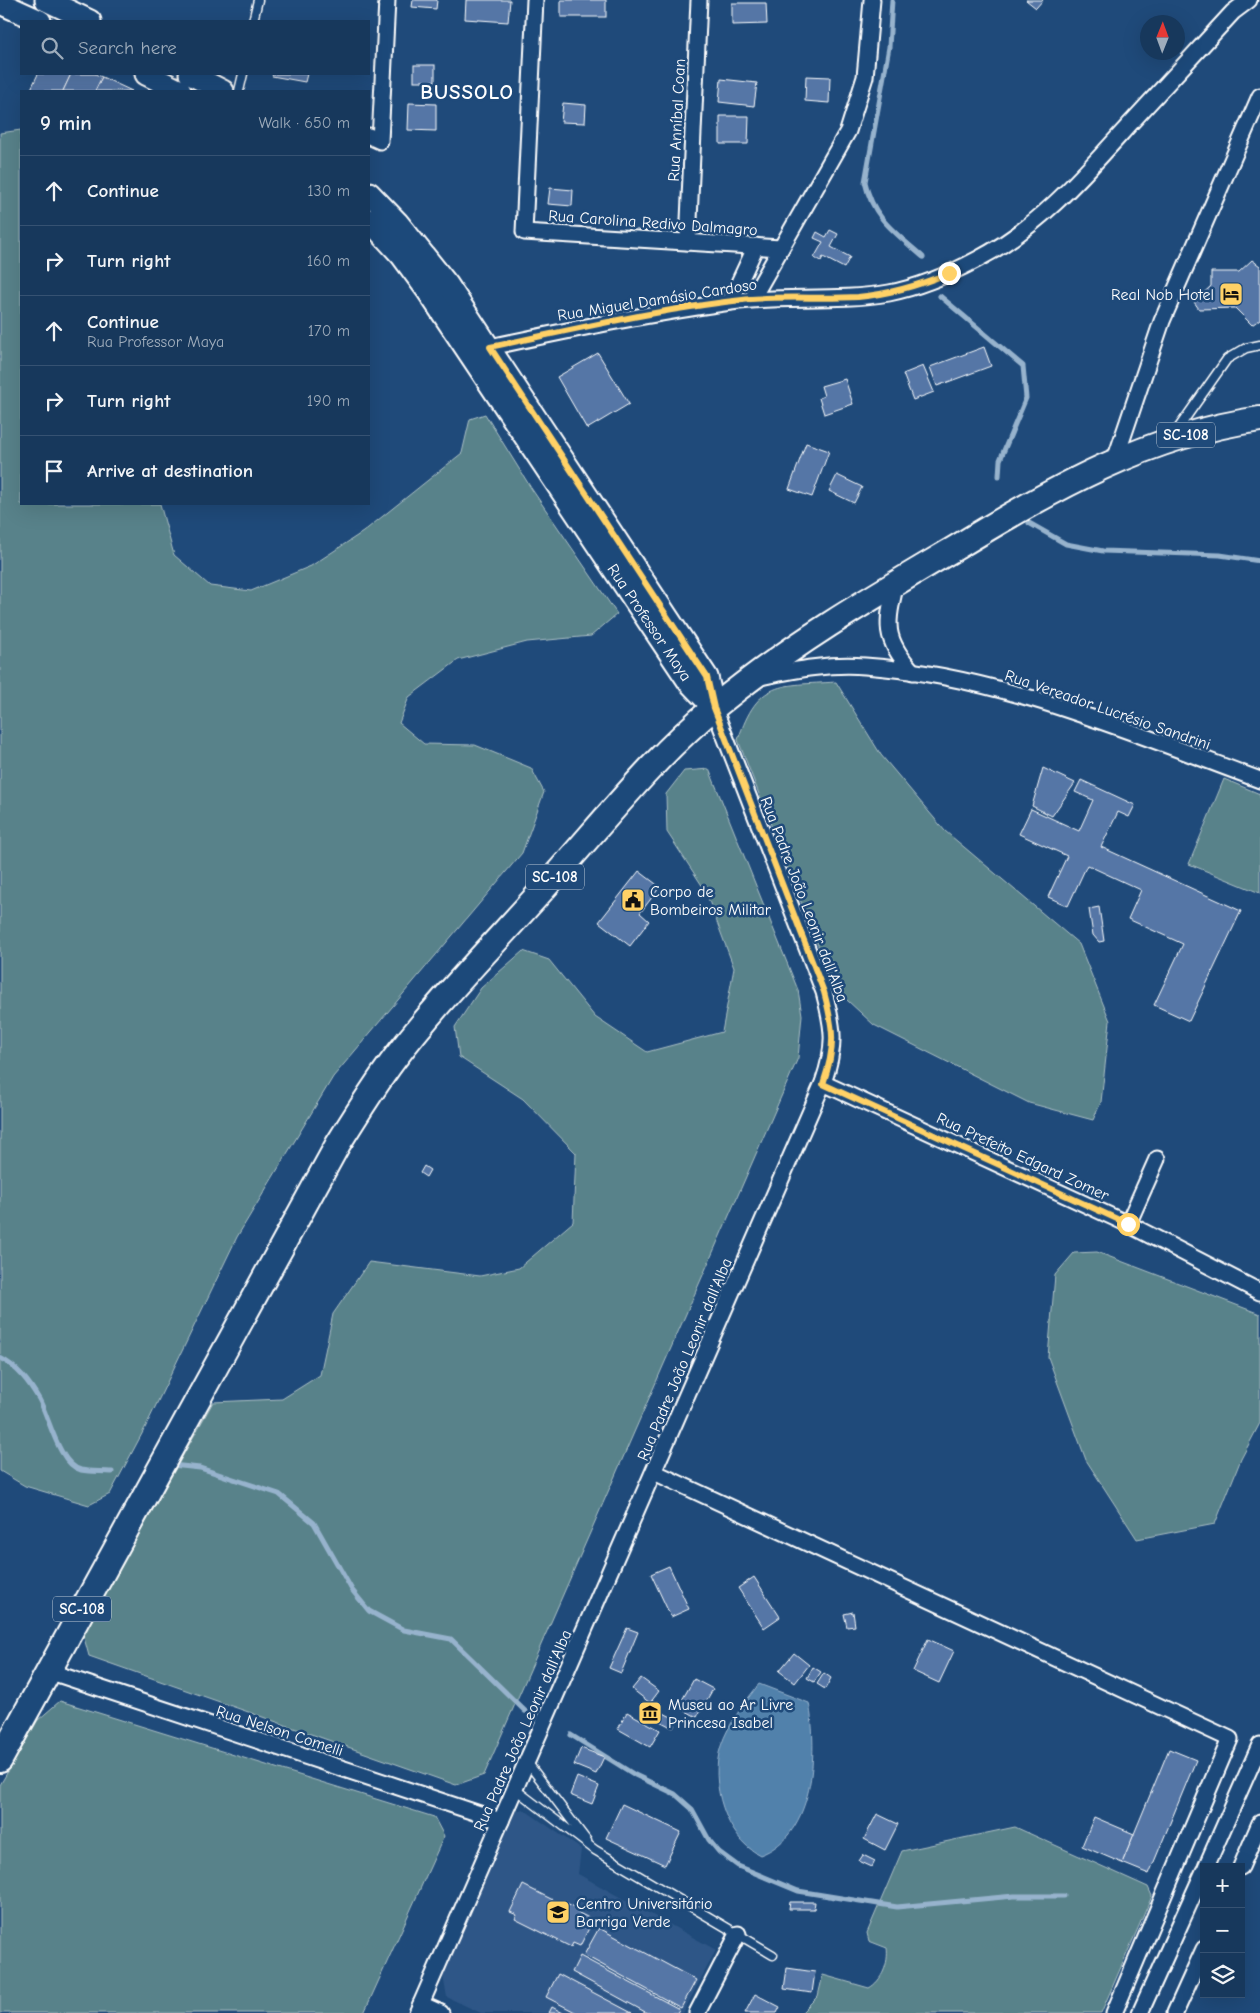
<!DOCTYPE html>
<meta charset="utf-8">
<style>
body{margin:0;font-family:"Comic Neue",sans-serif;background:#244365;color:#f1f3f6}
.controls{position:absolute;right:15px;bottom:15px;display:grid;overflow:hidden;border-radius:0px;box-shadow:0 5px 20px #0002}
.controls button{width:45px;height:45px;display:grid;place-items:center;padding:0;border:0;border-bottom:1px solid #365272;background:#17385c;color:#f1f3f6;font:25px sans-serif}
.compass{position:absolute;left:1140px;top:15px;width:45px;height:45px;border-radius:50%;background:#17385c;box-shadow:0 5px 20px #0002;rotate:1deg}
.stop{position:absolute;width:15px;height:15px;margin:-11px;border:4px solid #ffd166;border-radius:50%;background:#fff}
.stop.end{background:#ffd166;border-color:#fff;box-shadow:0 1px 5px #0008}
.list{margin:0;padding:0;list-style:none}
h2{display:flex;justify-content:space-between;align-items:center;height:65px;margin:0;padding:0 20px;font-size:21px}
h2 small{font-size:16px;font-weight:400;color:#9eacbb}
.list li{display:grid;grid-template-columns:32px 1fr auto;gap:15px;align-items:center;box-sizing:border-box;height:70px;padding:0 20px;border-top:1px solid #365272}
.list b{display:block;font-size:19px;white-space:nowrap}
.list p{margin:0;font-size:16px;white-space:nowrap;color:#9eacbb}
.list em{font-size:16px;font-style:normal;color:#9eacbb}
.icon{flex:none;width:28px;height:28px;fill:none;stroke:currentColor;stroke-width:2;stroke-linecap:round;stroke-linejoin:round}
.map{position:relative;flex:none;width:1260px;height:2013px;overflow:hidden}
.search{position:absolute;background:#17385c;box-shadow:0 5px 20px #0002;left:20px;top:20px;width:350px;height:55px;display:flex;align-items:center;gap:12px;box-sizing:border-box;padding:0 18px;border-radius:0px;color:#9eacbb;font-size:19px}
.panel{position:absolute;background:#17385c;box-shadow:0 5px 20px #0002;left:20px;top:90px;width:350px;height:415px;border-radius:0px}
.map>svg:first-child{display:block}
</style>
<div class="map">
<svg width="1260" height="2013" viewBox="0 0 1260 2013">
<rect width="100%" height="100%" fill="#1f4a7a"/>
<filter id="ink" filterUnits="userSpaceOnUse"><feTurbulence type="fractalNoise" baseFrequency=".02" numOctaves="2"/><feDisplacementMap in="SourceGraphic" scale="10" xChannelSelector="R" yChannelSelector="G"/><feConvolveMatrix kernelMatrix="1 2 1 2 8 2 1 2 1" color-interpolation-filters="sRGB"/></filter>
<g filter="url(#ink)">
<!-- built -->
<path fill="#2f5787" d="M523,1809L581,1849L578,1874L716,1950L683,2013H481L447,1997L443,1976L511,1813Z"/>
<!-- green -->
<g fill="#58828a" stroke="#acc0c4">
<path d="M21,130V504H160L174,555L210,586L251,591L311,566L363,532L462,453L470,419L485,414L531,488L617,614L591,636L527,642L458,660L409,697L399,723L424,744L475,745L531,768L544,792L522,853L333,1077L237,1237L145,1428L110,1494L89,1505L25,1486L0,1471V133Z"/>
<path d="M836,682L881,755L945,831L1079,944L1110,1021L1101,1102L1093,1120L1029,1103L874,1025L835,989L738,740C758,679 780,686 836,682Z"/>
<path d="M709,769L798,990L802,1015L798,1058L484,1775L456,1785L89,1656L83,1634L213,1402L282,1399L320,1375L333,1314L369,1262L480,1276L519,1268L573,1222L576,1153L523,1099L459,1057L455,1027L481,988L523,951L549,960L595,1017L647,1052L722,1032L734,968L705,890L667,832L666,794L684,771Z"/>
<path d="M1224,779L1260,794V893L1189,864Z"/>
<path d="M1097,1252L1260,1314V1423L1241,1459L1215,1524L1137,1539L1086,1460L1048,1357L1055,1275L1074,1253Z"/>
<path d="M60,1701L434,1817L444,1836L364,2013H0V1785L38,1720Z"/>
<path d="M1015,1827L1148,1887L1152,1896L1101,2013H801L818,1996L823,1975L869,1988C882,1981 889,1963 887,1948L869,1941L867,1933L902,1851Z"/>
</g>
<!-- water -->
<path fill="#5181ab" stroke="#97b3cd" d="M759,1684L809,1703C818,1752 815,1835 760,1855C725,1838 709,1781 721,1746C728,1724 745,1702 759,1684Z"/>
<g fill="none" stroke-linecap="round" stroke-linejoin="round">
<!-- stream -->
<g stroke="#97b3cd" stroke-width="5">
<path d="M892,0L889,47L865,182C873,219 896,233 923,257"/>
<path d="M940,296L1023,366L1026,398L1000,460L999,476"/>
<path d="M1029,523L1066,544L1103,551L1220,555L1260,561"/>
<path d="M0,1358C18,1367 29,1382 39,1399C49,1417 59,1465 81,1470C91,1472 102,1471 112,1472"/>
<path d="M172,1465L200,1468L279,1494L314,1523L352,1590L369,1611L404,1630L451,1639L525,1711"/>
<path d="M571,1735L635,1775L675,1794L692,1809L709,1840L719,1852L738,1866L798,1891L897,1907L1014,1896H1064"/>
</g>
</g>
<!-- building -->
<g fill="#5576a6" stroke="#fff">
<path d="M413,0H437L436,9L412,7Z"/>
<path d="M466,0H510L508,22L465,19Z"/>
<rect x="561" y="0" width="45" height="17"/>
<path d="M1026,0H1043L1036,8Z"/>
<path d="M732,3H766L767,24L732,25Z"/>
<rect x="414" y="65" width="21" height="16"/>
<path d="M38,74H71L63,91H30Z"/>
<path d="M71,74H95L102,77L95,91H63Z"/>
<path d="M273,74H307L305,82L272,76Z"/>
<path d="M806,76L830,77L829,103L805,101Z"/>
<path d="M102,77L132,91H95Z"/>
<path d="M721,79L757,83L754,106L719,102Z"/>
<path d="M409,103L436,104V131L408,130Z"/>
<path d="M563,103L586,105L585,123L561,122Z"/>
<path d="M720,116H749L748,144H720Z"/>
<path d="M550,188L573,190L572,206L548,204Z"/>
<path d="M830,230L838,234L831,247L850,257L844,268L823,257L821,261L814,258L823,242L814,238L817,232L826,237Z"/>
<path d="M1252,260L1260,266V319L1252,325L1235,308L1199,309L1194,302L1211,286V272H1239Z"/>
<path d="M984,347L991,366L937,386L930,367Z"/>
<path d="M598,353L629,404L587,429L557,377Z"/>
<path d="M923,366L934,392L913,400L903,374Z"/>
<path d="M845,379L853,404L824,414L819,398L824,396L821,386Z"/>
<path d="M806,443L829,451L812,497L789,489Z"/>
<path d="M837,475L862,487L854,503L829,491Z"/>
<path d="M1043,768L1075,783L1052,816L1032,806Z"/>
<path d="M1081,780L1135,805L1129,817L1118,812L1101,847L1241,911L1189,1021L1154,1005L1183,944L1128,919L1141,890L1087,865L1068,906L1048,897L1067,856L1019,834L1031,809L1079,831L1093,800L1075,792Z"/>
<path d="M639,871L660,887L640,913L649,921L630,946L599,922Z"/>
<path d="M1099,907L1104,941L1099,942L1093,935L1089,909Z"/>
<path d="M424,1166L430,1170L426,1177L420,1173Z"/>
<path d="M669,1566L689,1609L671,1617L651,1574Z"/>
<path d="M754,1577L780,1617L764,1628L738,1588Z"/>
<path d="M853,1612L855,1626L847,1627L844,1614Z"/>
<path d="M627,1628L638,1632L621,1673L609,1668Z"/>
<path d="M928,1639L954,1651L939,1683L913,1671Z"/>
<path d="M794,1653L809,1665L795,1683L779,1671Z"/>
<path d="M813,1667L821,1672L814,1682L807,1678Z"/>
<path d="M824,1673L831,1678L825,1689L817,1684Z"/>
<path d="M641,1678L659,1691L650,1703L632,1689Z"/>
<path d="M694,1679L713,1689L697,1717L678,1707Z"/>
<path d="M654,1708L677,1720L673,1728L650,1716Z"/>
<path d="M627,1712L660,1730L650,1747L618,1729Z"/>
<path d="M581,1748L604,1757L596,1774L574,1765Z"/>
<path d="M1169,1749L1196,1760L1149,1874L1122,1863Z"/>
<path d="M577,1777L599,1786L592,1804L570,1795Z"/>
<path d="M622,1804L681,1832L665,1865L606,1838Z"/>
<path d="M877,1814L898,1824L885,1850L864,1839Z"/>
<path d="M1094,1817L1134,1834L1122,1863L1082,1846Z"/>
<path d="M863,1855L875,1861L872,1867L859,1861Z"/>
<path d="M523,1885L561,1904L562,1901L579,1909L577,1912L593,1920L580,1946L573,1943L571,1947L515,1919L517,1915L510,1912Z"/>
<path d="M790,1902H815L814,1909H789Z"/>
<path d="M599,1928L696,1980L681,2008L584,1955Z"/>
<path d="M580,1956L679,2009L677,2013H647L572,1972Z"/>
<path d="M787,1968L815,1972L812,1993L784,1989Z"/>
<path d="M558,1974L632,2013H577L546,1997Z"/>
<path d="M755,1994L780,2007L777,2013H745Z"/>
<path d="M552,2007L563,2013H549Z"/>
</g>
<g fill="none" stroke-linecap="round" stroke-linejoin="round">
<!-- lane casing -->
<g stroke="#fff" stroke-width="11">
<g id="lane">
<path d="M253,21L258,0"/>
<path d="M239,91L243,74"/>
<path d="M1175,433L1227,359L1246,348L1260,345"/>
<path d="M527,1762L587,1841"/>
<path d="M515,1789L595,1850L773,1955"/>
</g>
</g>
<!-- street casing -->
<g stroke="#fff" stroke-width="19">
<g id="street">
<path d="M535,0L524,232L781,248"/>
<path d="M369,136L380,141L387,0"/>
<path d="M688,242L699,0"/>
<path d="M752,299L848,131L865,77L872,0"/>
<path d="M730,302L756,246"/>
<path d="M481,352L490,347C570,330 650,313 731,302C783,295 837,302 889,293C920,287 950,274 978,259C1038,228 1083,176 1128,126C1163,88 1198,50 1233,12L1249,0"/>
<path d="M1115,460L1162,321L1260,96"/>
<path d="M896,583C886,625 883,638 913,672"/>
<path d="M760,677C795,670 829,663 865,666C1002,676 1132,733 1260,780"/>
<path d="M823,1083L1128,1224L1260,1292"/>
<path d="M1128,1224L1157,1159"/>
<path d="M654,1472L1230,1739L1114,2013"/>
<path d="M48,1671L501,1821"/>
<path d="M1206,1867L1260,1745"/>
<path d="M1241,1867L1260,1823"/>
<path d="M421,2004L441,2013"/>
<path d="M417,2013L823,1083C836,1045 834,1030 824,992L714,708"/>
<path d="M697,2013L738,1934"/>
<path d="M1140,2013L1204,1871"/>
<path d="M1175,2013L1204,1949"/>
</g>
</g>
<!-- secondary casing -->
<g stroke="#fff" stroke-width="25">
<g id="secondary">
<path d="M46,0L90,21"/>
<path d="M0,3L40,21"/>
<path d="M146,74L180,91"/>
<path d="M190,74L223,91"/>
<path d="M369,193L398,223L447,284L707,677L714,708"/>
<path d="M369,220L402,256L427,290L689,682L714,708"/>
</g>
</g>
<!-- primary casing -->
<g stroke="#fff" stroke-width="28">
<path id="primary" d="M0,1760L338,1144C356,1115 374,1086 395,1058C443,995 501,937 554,877C606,819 655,756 716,706C790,645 874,596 957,547C1052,489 1148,435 1260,419"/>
</g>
<!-- lane -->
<use href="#lane" stroke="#1f4a7a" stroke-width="8"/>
<!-- street -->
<use href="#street" stroke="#1f4a7a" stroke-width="15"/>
<!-- secondary -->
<use href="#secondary" stroke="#1f4a7a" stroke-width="21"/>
<!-- primary -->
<use href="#primary" stroke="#1f4a7a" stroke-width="24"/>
</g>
</g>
<g fill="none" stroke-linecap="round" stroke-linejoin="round" filter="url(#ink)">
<!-- route -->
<path stroke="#ffd166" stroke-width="6" d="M949,273C920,285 890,294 858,297C822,299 787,296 751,299C663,308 576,329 490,347L707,677L714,708L824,992C834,1030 836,1046 823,1084L1128,1224"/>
</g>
<!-- icons -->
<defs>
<g id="hotel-square" transform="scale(1.25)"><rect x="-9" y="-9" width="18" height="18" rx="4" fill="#ffd166" stroke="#1f4a7a"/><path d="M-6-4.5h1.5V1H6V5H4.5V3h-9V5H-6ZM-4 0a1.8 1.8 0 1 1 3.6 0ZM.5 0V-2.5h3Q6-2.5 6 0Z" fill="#111"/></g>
<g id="civic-square" transform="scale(1.25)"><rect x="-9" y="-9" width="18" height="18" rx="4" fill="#ffd166" stroke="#1f4a7a"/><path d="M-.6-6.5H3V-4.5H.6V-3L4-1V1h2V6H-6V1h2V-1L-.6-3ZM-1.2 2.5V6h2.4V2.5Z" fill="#111"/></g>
<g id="museum-square" transform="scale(1.25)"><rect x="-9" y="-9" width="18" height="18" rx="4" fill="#ffd166" stroke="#1f4a7a"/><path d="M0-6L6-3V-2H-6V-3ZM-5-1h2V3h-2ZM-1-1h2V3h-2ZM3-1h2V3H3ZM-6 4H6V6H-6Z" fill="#111"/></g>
<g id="university-square" transform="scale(1.25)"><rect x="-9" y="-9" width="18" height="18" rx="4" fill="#ffd166" stroke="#1f4a7a"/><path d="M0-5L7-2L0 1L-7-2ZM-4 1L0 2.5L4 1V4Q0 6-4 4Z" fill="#111"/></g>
</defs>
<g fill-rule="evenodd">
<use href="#hotel-square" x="1231" y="294"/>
<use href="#civic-square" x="633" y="900"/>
<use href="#museum-square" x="650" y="1713"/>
<use href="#university-square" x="558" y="1912"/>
</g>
<g text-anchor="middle" stroke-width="5" stroke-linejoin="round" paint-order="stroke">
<!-- shield labels -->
<g fill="#1f4a7a" stroke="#bcc9d7" stroke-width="1">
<rect x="1157" y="422.5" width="58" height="25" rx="4"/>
<rect x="526" y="864.5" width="58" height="25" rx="4"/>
<rect x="53" y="1596.5" width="58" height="25" rx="4"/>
</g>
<g font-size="15" font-weight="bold" fill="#fff">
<text x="1186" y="440">SC-108</text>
<text x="555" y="882">SC-108</text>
<text x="82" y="1614">SC-108</text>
</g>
<!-- street labels -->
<g font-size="16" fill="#fff" stroke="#1f4a7a">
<text transform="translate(676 120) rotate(-87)" y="6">Rua Anníbal Coan</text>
<text transform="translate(653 222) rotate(4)" y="6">Rua Carolina Redivo Dalmagro</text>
<text transform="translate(657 299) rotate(-9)" y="6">Rua Miguel Damásio Cardoso</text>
<text transform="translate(650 622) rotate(56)" y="6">Rua Professor Maya</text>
<text transform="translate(1108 709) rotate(19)" y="6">Rua Vereador Lucrésio Sandrini</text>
<text transform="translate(805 899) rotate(69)" y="6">Rua Padre João Leonir dall'Alba</text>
<text transform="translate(1023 1156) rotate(25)" y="6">Rua Prefeito Edgard Zomer</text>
<text transform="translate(684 1359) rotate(-67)" y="6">Rua Padre João Leonir dall'Alba</text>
<text transform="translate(280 1730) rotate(18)" y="6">Rua Nelson Comelli</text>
<text transform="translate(522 1730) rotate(-66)" y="6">Rua Padre João Leonir dall'Alba</text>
</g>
<!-- poi labels -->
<g font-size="16" fill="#fff" stroke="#1f4a7a" text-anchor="start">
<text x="1214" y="300" text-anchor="end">Real Nob Hotel</text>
<text x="650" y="897">Corpo de<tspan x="650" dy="18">Bombeiros Militar</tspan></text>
<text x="668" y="1710">Museu ao Ar Livre<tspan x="668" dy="18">Princesa Isabel</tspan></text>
<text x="576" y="1909">Centro Universitário<tspan x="576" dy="18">Barriga Verde</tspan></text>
</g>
<!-- district labels -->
<g font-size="21" font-weight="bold" letter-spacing="1" fill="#fff" stroke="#1f4a7a">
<text x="467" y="99">BUSSOLO</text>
</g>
</g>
</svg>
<div class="controls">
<button>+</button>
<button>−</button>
<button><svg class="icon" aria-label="layers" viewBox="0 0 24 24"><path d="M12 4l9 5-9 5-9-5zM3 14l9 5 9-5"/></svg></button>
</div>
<svg class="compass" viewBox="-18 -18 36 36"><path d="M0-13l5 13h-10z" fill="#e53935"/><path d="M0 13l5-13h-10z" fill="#9eacbb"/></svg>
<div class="stop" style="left:1128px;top:1224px"></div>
<div class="stop end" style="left:949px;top:273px"></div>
<div class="search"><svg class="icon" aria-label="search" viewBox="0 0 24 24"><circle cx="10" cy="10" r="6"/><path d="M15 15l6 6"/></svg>Search here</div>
<section class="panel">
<h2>9 min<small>Walk · 650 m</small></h2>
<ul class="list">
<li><svg class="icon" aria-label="ahead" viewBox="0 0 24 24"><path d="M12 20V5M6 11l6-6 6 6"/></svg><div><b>Continue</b></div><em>130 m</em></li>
<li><svg class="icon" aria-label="right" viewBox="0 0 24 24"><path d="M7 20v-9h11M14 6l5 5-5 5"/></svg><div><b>Turn right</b></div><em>160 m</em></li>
<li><svg class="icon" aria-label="ahead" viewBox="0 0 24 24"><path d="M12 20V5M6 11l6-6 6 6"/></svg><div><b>Continue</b><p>Rua Professor Maya</p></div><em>170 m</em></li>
<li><svg class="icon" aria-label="right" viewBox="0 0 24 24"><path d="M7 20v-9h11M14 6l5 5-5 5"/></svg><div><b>Turn right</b></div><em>190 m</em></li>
<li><svg class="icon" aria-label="arrive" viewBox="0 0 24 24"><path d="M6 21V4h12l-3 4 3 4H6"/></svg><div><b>Arrive at destination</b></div></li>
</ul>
</section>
</div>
